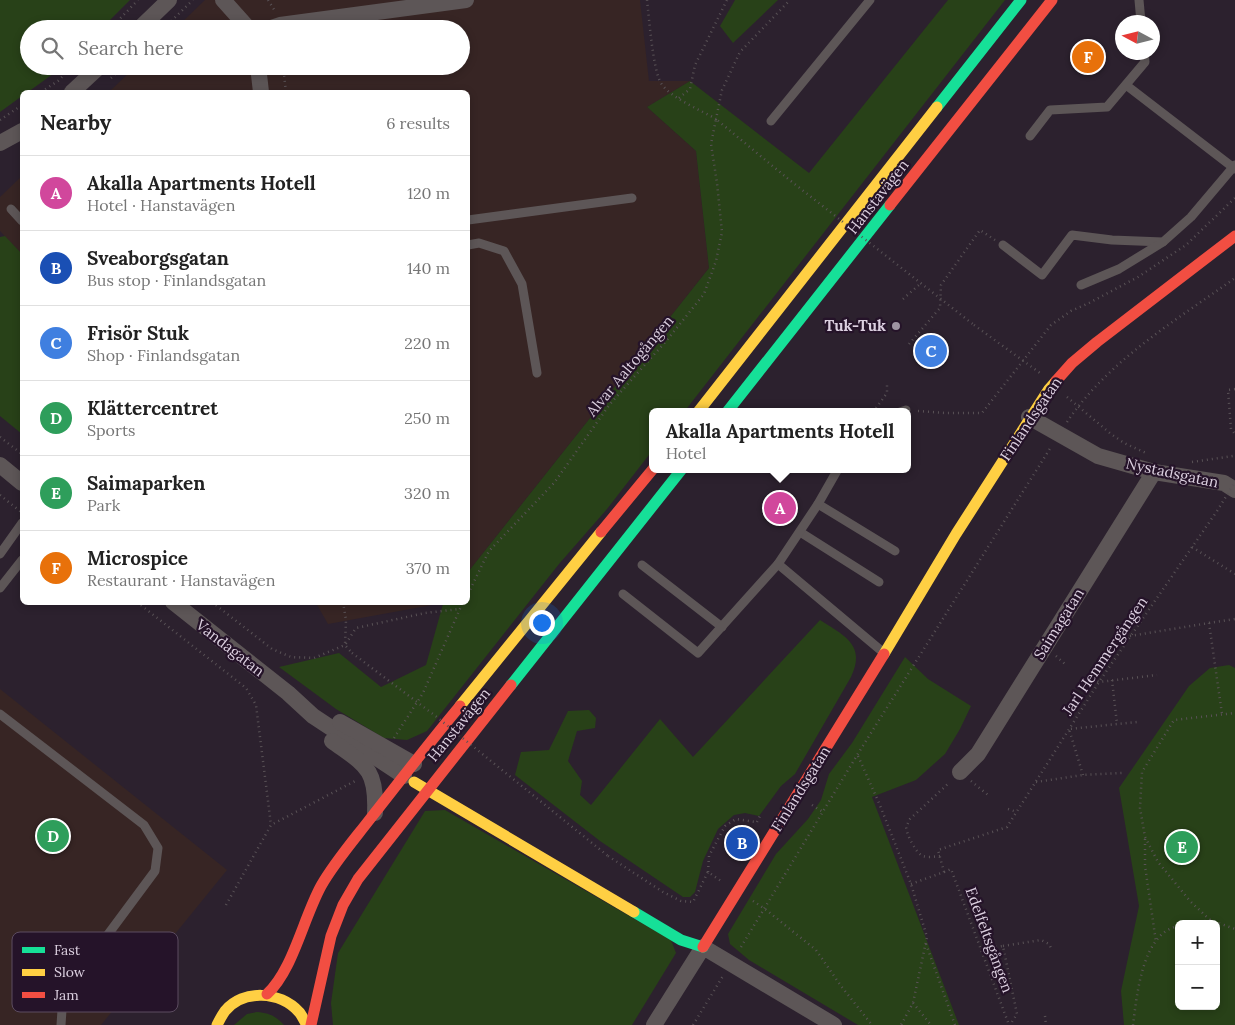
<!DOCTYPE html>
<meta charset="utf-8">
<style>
body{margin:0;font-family:Lora,serif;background:#f6f6f6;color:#222}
.controls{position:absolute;right:15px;bottom:15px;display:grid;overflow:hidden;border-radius:8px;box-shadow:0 2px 8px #0003}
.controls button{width:45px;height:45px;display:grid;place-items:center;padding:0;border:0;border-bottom:1px solid #e0e0e0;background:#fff;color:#222;font:25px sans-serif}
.compass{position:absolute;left:1115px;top:15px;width:45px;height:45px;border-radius:50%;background:#fff;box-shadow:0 2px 8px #0003;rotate:277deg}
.you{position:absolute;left:541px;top:622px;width:18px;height:18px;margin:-12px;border:4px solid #fff;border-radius:50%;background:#1a73e8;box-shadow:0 0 0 8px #1a73e833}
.badge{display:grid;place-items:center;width:32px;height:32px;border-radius:50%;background:#2563eb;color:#fff;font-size:16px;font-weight:700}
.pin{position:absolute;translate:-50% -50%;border:2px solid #fff;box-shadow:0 1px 5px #0006}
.popup{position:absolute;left:649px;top:408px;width:262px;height:65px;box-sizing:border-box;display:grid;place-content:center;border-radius:8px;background:#fff;filter:drop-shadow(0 1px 4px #0005);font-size:16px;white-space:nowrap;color:#767676}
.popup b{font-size:19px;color:#222}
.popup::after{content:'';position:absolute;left:50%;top:100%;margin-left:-10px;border:10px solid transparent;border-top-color:#fff}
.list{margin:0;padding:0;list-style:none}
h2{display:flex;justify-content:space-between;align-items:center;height:65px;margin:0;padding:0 20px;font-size:21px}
h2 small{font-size:16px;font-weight:400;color:#767676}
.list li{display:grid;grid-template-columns:32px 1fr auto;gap:15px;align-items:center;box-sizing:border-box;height:75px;padding:0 20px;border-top:1px solid #e0e0e0}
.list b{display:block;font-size:19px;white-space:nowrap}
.list p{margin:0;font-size:16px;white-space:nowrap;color:#767676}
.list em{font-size:16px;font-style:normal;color:#767676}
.icon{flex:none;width:28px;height:28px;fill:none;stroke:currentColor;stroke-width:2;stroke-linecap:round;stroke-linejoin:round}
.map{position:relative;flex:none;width:1235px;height:1025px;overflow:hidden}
.search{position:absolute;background:#fff;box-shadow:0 2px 8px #0003;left:20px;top:20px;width:450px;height:55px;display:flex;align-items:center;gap:12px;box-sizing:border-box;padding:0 18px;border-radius:28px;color:#767676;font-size:19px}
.panel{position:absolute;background:#fff;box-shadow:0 2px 8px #0003;left:20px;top:90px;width:450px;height:515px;border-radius:8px}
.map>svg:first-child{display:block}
</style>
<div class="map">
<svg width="1235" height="1025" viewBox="0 0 1235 1025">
<rect width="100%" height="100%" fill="#2c212e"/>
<!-- industrial -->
<g fill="#372524">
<path d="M205,0H640L649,81H690L647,107L696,151L709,268L468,572V92H109L136,66H461V29H175Z"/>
<path d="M22,176V254L0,231V197Z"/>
<path d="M316,603H443L328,624Z"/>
<path d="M0,689L227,870L101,1025H0Z"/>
</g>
<!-- green -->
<g fill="#284118" fill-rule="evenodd">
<path d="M0,0H130L101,29H29V66H64L28,92H22V96L0,112Z"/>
<path d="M735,0H778L733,43L720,26Z"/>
<path d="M948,0H1005L684,412H652V451L607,509L559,564L427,731L407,740L384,738L336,709L279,667L339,653L381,687L426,665L443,604L468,602V572L709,268L696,151L647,107L690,81L809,173Z"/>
<path d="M5,236L22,254V434L0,416V237Z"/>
<path d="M820,620C845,636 866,645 851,677L795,774L781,786L759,816L745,813L734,815L718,829L703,861L695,892L690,897H683L600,841L515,775L521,752L549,750L568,711L589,710L596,718L595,728L577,731L568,761L582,781L580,795L591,805L660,719L693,757Z"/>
<path d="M905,657L928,679L971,706L960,729L945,754L916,780L872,797L959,1025H858L749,960L730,944L728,934L776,854L808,819L821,800L829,774L852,743Z"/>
<path d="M1229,665L1235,668V1025H1124L1121,991L1139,906L1119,788L1189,686L1210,668ZM1179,924H1216V1006H1179Z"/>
<path d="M445,810L671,940L676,953L632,1025H333L331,1003L338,953L425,811Z"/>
<path d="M257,1012C269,1013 276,1016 284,1025H234L247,1014Z"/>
</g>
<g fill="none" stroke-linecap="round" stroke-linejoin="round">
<!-- path -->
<g stroke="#595256" stroke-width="2.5" stroke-dasharray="1 4" stroke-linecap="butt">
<path d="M268,0L275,11"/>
<path d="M647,0C649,17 653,71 661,83C670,98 701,110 716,119L722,90L740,52L790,0"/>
<path d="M164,28L193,0"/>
<path d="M110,29L138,0"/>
<path d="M283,66L286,92"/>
<path d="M111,78L124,66"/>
<path d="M41,92L58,81L73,66"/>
<path d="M679,98L690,89L695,65L727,0"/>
<path d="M0,120L22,105"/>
<path d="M903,299L920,284"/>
<path d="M974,325L1040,373"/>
<path d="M909,344L940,308L941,285L980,230L995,240"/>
<path d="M1235,389L1228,390L1231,429L1235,434"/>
<path d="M1067,397L1111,434L1124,443L1146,453"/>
<path d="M918,411L945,413H982L1051,325L1071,311L1089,303L1138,277L1186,245L1235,198"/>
<path d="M873,412L887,393V383"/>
<path d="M1067,422C1109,360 1175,321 1235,278"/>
<path d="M0,437L22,454"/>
<path d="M1192,462L1233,456L1235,457"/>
<path d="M0,495L21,512"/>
<path d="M1192,547L1235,574"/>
<path d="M468,594L489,551L554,483L610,404L667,340L704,294L716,261L722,232L717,183L711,144L716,119L787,178"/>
<path d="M137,602L246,688L256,705L271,825"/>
<path d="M212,602L272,649L291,657L314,658L345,645L356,628L425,613L459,609"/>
<path d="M343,602L346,620L345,645L352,653"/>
<path d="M1209,623L1235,619"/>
<path d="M1130,636L1209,623L1222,714"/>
<path d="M1056,656L1066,665"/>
<path d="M1088,678L1099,682L1157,675"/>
<path d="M1112,680L1117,724"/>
<path d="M394,738L423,693L463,602"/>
<path d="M858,756L879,803L911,884L927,937L913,1003L901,1025"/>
<path d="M1083,775L1069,729L1137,722"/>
<path d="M971,781L988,795"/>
<path d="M1036,782L1083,775L1122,773"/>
<path d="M812,805L823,812"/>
<path d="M1008,809L1017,812"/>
<path d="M757,822L760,816"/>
<path d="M1145,839V866L1156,942"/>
<path d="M608,856L663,892L681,901L693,902L708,872L721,881"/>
<path d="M940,856C924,858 920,858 912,843C909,838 907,833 906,827L910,819L950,782"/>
<path d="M708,872L709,856L725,826L736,819L756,822"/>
<path d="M944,872L951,869L1009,1025"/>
<path d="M911,884L944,872L938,850L1007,827L1099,682L1217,511"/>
<path d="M753,901L765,909L816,950L841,986L872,1025"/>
<path d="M226,905L271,825L357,780"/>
<path d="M1210,920L1190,901L1158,862L1145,837L1140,808L1142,772L1174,720L1235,713"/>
<path d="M1190,924L1210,920L1235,929"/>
<path d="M926,944L955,1025"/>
<path d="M1003,946L1041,940L1049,944L1052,950"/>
<path d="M741,947L859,752L1051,447"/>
<path d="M981,949L1003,946L1017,1014L1010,1025"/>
<path d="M913,1003L931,1025"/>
<path d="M1045,1016L1046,1025"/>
<path d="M693,1025L723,976"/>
<path d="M1133,1025C1137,995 1142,932 1179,926"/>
</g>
<!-- lane -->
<g stroke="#5d5657" stroke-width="9">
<path d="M1139,0L1141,22"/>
<path d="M1126,85L1235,169"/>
<path d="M771,121L870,0"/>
<path d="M1030,136L1050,110L1107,107L1145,62L1144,52"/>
<path d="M11,209L22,221"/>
<path d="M468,220L632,198"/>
<path d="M468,245L479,243L504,251L522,284L537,373"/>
<path d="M1003,245L1042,275L1072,235L1112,240L1163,242L1191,217L1235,165"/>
<path d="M1081,285L1119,269L1163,242"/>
<path d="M900,412L906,410"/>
<path d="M818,504L895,551"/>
<path d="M800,532L879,582"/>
<path d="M0,554L22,523"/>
<path d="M778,564L884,653"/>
<path d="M642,565L722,627"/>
<path d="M0,588L22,560"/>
<path d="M623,594L698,653L778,564L818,504L838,469"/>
<path d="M0,714L144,825L158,848L155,871L63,995L61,1025"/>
</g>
<!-- street -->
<g stroke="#5d5657" stroke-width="16">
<path d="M223,0L249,29"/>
<path d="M139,29L169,0"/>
<path d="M268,29L280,25L466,0"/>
<path d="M258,66L261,92"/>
<path d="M72,92L100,66"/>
<path d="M0,143L22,131"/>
<path d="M1029,417L1098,456L1154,472L1224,483L1235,490"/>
<path d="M0,465L22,483"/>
<path d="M173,602L288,693L313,716L404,776"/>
<path d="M340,722L414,764"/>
<path d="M332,741C365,765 377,768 375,813"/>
<path d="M960,772L978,754L1154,472"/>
<path d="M654,1025L703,947L834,1025"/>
</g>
<!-- fast -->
<g stroke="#16e098" stroke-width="11">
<path d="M937,107L1021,0"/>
<path d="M727,412L890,205"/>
<path d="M511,685L682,469"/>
<path d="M634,912L681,940L703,947"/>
</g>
<!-- slow -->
<g stroke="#ffcf43" stroke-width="11">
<path d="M698,412L937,107"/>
<path d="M884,654L956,534L1049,389L1056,381"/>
<path d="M460,706L601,532"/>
<path d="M414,782L634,912"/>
<path d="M217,1025C219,1021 222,1015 225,1011C243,989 280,991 299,1012C302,1015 304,1021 307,1025"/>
</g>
<!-- jam -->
<g stroke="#f24e42" stroke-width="11">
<path d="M890,205L1052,0"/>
<path d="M1056,381L1072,363L1097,342L1235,236"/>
<path d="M601,532L653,469"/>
<path d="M703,947L884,654"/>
<path d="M267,994C293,970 303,919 321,886C334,863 353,841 370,819C400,781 429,743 460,706"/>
<path d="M311,1025L331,936L343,905L358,879L511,685"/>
</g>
<!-- path-bridge -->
<g stroke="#595256" stroke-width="2.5" stroke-dasharray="1 4" stroke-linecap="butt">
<path d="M787,178L974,325"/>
<path d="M1217,511L1235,482"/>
<path d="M352,653L433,714L608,856"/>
</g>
</g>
<!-- markers -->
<circle fill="#9e93a2" stroke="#251329" stroke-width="2" cx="896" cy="326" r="5"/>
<g text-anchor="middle" stroke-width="4.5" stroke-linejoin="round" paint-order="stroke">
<!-- street labels -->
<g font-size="15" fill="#dcd0e0" stroke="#251329">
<text transform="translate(878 197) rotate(-52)" y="5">Hanstavägen</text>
<text transform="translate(630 366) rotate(-50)" y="5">Alvar Aaltogången</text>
<text transform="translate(1031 419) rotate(-56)" y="5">Finlandsgatan</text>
<text transform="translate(1172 473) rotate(12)" y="5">Nystadsgatan</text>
<text transform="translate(1059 624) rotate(-58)" y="5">Saimagatan</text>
<text transform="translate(230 648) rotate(38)" y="5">Vandagatan</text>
<text transform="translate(1105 656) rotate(-56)" y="5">Jarl Hemmergången</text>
<text transform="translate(459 725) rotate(-51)" y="5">Hanstavägen</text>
<text transform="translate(801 789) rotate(-58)" y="5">Finlandsgatan</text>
<text transform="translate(989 940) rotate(70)" y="5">Edelfeltsgången</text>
</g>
<!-- poi labels -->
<g font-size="15" font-weight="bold" fill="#dcd0e0" stroke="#251329" text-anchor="end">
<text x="886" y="331">Tuk-Tuk</text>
</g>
</g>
<!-- legend -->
<rect x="12" y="932" width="166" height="80" rx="8" fill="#251329" stroke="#5c4c60" stroke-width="1"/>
<rect x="22" y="947" width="23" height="6" fill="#16e098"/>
<rect x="22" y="969" width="23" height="7" fill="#ffcf43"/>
<rect x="22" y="992" width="23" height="6" fill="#f24e42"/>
<g font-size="14" fill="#dcd0e0">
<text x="54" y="955">Fast</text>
<text x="54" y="977">Slow</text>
<text x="54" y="1000">Jam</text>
</g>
</svg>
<div class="controls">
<button>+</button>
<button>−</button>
</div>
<svg class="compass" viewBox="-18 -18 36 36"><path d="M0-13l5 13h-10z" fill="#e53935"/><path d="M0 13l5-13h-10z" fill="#767676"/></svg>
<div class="you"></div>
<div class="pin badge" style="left:780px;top:508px;background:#d1479c">A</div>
<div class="popup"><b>Akalla Apartments Hotell</b>Hotel</div>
<div class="pin badge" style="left:742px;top:843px;background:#1a4fb4">B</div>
<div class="pin badge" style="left:931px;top:351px;background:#3f7fe0">C</div>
<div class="pin badge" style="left:53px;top:836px;background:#2e9e5b">D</div>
<div class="pin badge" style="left:1182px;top:847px;background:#2e9e5b">E</div>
<div class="pin badge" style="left:1088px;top:57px;background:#e8710a">F</div>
<div class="search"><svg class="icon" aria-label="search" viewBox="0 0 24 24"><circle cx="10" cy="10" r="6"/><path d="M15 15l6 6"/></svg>Search here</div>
<section class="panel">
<h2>Nearby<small>6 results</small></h2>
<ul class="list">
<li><span class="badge" style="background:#d1479c">A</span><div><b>Akalla Apartments Hotell</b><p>Hotel · Hanstavägen</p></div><em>120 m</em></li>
<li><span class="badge" style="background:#1a4fb4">B</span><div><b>Sveaborgsgatan</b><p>Bus stop · Finlandsgatan</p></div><em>140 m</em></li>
<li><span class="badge" style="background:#3f7fe0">C</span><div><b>Frisör Stuk</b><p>Shop · Finlandsgatan</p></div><em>220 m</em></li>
<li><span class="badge" style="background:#2e9e5b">D</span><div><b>Klättercentret</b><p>Sports</p></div><em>250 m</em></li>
<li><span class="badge" style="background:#2e9e5b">E</span><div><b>Saimaparken</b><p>Park</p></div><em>320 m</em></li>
<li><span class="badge" style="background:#e8710a">F</span><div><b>Microspice</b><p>Restaurant · Hanstavägen</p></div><em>370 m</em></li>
</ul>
</section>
</div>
